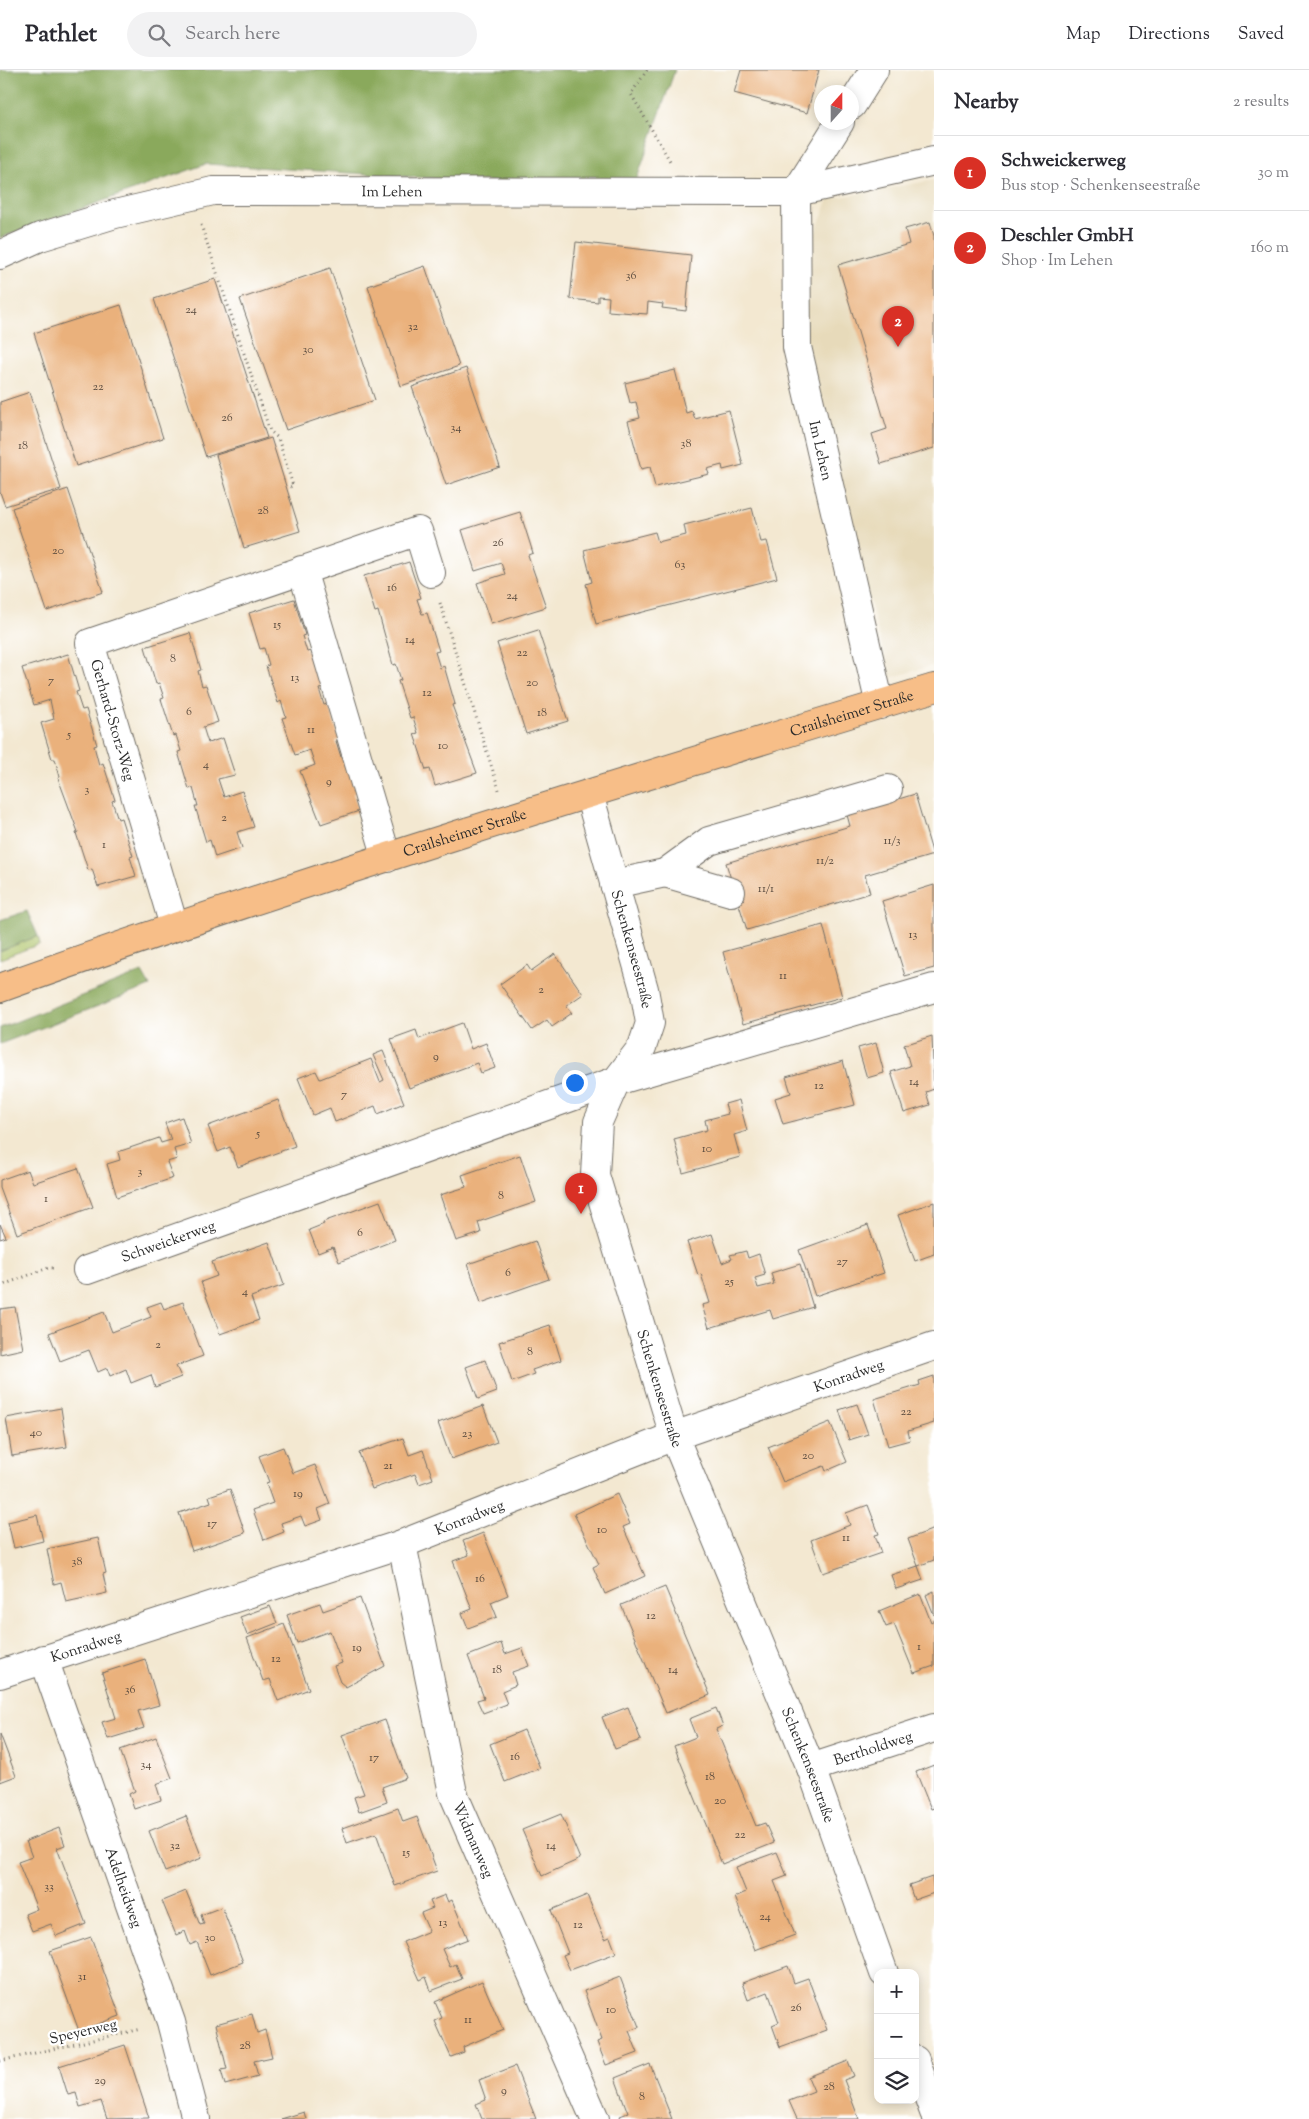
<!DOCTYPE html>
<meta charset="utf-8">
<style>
body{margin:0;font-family:"Sorts Mill Goudy",serif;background:#f2f2f3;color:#2b2b33}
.controls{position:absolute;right:15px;bottom:15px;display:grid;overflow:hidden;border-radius:10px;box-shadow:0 2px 12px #0003}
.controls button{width:45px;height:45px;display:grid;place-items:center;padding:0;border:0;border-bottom:1px solid #e1e1e2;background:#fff;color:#2b2b33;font:25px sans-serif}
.compass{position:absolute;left:814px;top:15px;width:45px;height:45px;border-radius:50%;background:#fff;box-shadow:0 2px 12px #0003;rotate:21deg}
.you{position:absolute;left:574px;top:1012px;width:18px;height:18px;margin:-12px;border:4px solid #fff;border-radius:50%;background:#1a73e8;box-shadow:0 0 0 8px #1a73e833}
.badge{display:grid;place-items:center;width:32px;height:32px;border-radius:50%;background:#d93025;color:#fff;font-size:16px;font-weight:700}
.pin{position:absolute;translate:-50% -41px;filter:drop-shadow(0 1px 2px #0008)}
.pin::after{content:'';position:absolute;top:26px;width:18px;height:15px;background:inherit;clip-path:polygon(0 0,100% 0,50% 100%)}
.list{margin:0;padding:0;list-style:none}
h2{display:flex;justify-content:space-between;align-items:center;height:65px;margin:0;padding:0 20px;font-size:21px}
h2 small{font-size:16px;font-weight:400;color:#7c7c81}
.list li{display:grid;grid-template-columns:32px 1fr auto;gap:15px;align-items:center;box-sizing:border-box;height:75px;padding:0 20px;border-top:1px solid #e1e1e2}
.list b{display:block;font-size:19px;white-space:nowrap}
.list p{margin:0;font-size:16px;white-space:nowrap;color:#7c7c81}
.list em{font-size:16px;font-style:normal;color:#7c7c81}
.icon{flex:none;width:28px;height:28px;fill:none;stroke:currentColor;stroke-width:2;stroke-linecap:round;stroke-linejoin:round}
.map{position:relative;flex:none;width:934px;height:2049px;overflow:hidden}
header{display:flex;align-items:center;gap:30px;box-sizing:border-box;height:70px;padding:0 25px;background:#fff;border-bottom:1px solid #e1e1e2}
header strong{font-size:24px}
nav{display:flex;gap:28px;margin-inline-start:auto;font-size:18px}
.search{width:350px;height:45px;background:#f2f2f3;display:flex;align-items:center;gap:12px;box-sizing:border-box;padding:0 18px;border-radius:28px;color:#7c7c81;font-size:19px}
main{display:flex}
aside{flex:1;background:#fff}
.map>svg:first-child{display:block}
</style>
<header>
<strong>Pathlet</strong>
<div class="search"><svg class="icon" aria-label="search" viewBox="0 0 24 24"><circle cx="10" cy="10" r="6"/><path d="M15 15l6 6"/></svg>Search here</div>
<nav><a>Map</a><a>Directions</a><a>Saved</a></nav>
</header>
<main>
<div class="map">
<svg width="934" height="2049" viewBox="0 0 934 2049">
<rect width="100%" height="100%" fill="#fff"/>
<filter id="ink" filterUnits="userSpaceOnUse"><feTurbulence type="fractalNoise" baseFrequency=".02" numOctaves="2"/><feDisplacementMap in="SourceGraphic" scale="10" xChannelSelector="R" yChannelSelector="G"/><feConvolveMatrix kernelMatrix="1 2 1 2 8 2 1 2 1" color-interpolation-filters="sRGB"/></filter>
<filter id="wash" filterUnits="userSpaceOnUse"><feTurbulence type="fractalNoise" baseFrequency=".0096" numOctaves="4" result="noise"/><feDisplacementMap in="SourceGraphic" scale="20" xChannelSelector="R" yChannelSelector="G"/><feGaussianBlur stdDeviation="1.12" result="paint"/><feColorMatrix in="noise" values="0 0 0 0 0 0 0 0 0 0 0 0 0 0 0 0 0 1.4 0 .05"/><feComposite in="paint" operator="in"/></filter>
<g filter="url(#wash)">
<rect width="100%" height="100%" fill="#f3e8d1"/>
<!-- built -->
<path fill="#e7daba" d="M934,110V595L890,608L802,272L799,202L829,129Z"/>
<!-- green -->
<path fill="#adc368" stroke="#6c774a" d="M38,866L40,874L0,889V881Z"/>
<!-- forest -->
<g fill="#8aa95c" stroke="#5a6a44">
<path d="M0,0H675L634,117L463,110L206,94L0,168Z"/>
<path d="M27,841L38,866L0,881V850Z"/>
<path d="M142,902L150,916L0,974V958Z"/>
</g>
<g id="blocks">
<!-- building -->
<g fill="#eab17c">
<path d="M741,0H819L807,43L734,23Z"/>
<path d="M930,152L934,166V378L881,394L872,364L887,359L838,195L909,174L905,159Z"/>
<path d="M576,172L691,185L686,241L662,238L663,234L648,232L647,244L608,241L609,227L598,226V232L570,229Z"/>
<path d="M425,196L459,296L401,316L368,216Z"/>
<path d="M330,198L375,330L286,360L240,229Z"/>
<path d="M215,209L267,368L206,387L154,229Z"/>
<path d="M121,235L163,368L76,396L34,263Z"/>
<path d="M466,298L500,397L446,415L412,317Z"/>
<path d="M675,300L686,343L692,341L695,349L729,340L743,395L723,400L722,395L707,399L709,404L655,417L650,397L641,399L628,351L640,348L636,332L630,333L625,313Z"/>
<path d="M30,322L61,419L5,436L0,422V332Z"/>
<path d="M271,368L300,461L244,478L216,385Z"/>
<path d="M68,419L103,522L47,541L12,438Z"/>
<path d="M752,438L761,472L767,471L777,508L596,554L586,514L592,512L584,480L655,462L658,472L686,465L684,455Z"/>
<path d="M520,442L533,483L528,485L546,537L491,554L477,513L505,504L501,493L475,501L462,460Z"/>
<path d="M409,492L421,528L417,529L422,544L427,543L439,581L435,582L440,598L444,596L455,634L452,635L477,703L435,716L430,699L426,700L414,664L418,663L413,647L410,648L398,611L401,610L396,594L393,595L378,541L375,542L364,506Z"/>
<path d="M294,529L305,565L302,566L307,582L311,581L323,618L319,619L324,635L328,634L340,670L336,671L341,687L345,686L357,722L353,723L359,741L321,754L300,701L315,695L310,680L295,685L282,648L286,647L281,631L278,633L266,596L269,595L264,578L260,579L249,543Z"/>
<path d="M538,560L568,651L526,664L497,573Z"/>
<path d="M190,563L201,600L198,601L202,616L206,615L218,652L203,657L208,673L223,668L235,705L218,709L224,727L242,721L254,757L237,762L242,778L215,787L210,770L206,772L195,736H198L193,718L189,719L178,682L181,681L176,665L173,666L161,629L164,628L159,613L156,614L145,577Z"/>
<path d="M68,584L79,621L76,622L82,640L86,639L97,675L94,676L99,695L103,693L115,730L112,731L118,749L121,748L133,786L130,787L136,806L98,817L92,799L88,800L76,763L78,762L58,708L60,707L55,689H52L41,653L54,649L50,630L34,635L22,598Z"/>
<path d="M915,724L933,785L865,805L870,823L747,860L726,793L850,756L847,745Z"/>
<path d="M934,815V898L905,906L882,831Z"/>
<path d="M823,855L842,927L743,954L723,882Z"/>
<path d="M555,884L583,924L566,936L572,943L552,957L547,950L532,960L500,914L527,895L531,901Z"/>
<path d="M462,953L471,979L486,973L495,998L481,1003L477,993L409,1018L391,969L416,960L419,969Z"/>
<path d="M932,966L934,1019L926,1022L930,1035L904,1043L891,1002L910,996L904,975Z"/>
<path d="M876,973L884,1003L867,1008L858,978Z"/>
<path d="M383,981L404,1033L378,1044L375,1036L335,1052L330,1038L313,1045L298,1008L316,1001L320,1009L371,989L380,1012L384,1010L373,985Z"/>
<path d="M843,991L855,1035L783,1054L775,1028L791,1023L786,1007Z"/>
<path d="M278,1030L295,1076L238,1097L230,1077L218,1082L208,1056Z"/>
<path d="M739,1030L747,1061L734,1065L740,1087L683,1103L674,1069L707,1060L705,1050L728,1044L725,1034Z"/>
<path d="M182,1047L191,1074L174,1079L177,1089L167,1092L173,1108L117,1127L107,1094L120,1090L118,1082L159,1068L161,1073L171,1070L165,1053Z"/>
<path d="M520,1085L536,1132L478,1152L481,1163L456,1171L440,1125L466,1117L462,1105Z"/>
<path d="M78,1098L93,1137L17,1164L0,1118V1110L28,1100L33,1113Z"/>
<path d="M380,1131L395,1170L339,1192L333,1177L318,1183L309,1160L324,1154L323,1152Z"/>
<path d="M934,1132V1184L915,1191L898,1145Z"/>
<path d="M0,1154L6,1167L0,1169Z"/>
<path d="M868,1155L884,1203L815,1226L799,1180Z"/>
<path d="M712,1164L722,1193L732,1189L730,1185L746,1181L748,1188L759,1184L765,1205L755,1208L758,1218L774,1214L771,1203L800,1194L813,1237L773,1249L770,1240L709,1258L702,1235L710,1233L701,1204L698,1205L687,1172Z"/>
<path d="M535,1171L549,1209L481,1233L468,1194Z"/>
<path d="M269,1172L284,1215L251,1227L259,1250L220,1264L201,1212L217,1206L212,1192Z"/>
<path d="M161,1232L164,1239L183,1232L203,1286L176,1296L181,1307L155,1317L151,1305L131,1313L126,1299L110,1306L107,1298L98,1302L89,1280L60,1291L49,1263L104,1242L112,1262L151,1247L147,1237Z"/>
<path d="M15,1237L23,1279L0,1284V1239Z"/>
<path d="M550,1255L561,1290L532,1300L534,1304L512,1312L499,1272Z"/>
<path d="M485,1290L497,1322L478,1329L466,1297Z"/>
<path d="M934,1306V1353L908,1361L910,1370L888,1376L874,1329L920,1315L919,1311Z"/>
<path d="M857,1334L868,1364L849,1370L839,1340Z"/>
<path d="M483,1336L497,1372L451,1389L438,1353Z"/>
<path d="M61,1338L67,1377L12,1386L6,1348Z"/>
<path d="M830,1352L847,1392L826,1401L824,1396L783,1412L768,1377Z"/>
<path d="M403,1368L409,1385L423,1380L433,1409L419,1414L415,1404L372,1419L359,1383Z"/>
<path d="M283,1377L293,1403L315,1395L330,1434L318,1439L322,1450L305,1456L301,1446L281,1453L284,1462L264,1470L253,1440L273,1433L266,1413L269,1412L259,1386Z"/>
<path d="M230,1419L245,1463L192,1481L179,1443L211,1432L209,1426Z"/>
<path d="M617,1424L630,1454L623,1457L645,1506L605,1524L593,1497L599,1494L574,1444Z"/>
<path d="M868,1435L879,1464L875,1465L881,1483L823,1503L811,1470L850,1455L846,1443Z"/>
<path d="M37,1445L43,1471L14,1478L8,1452Z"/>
<path d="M934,1459V1490L918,1496L908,1469Z"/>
<path d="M483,1463L508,1525L491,1532L497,1547L468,1558L462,1543L472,1539L453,1491L469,1485L463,1471Z"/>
<path d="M98,1468L106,1503L103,1504L107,1523L66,1532L61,1512L54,1514L47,1479Z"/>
<path d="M918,1496L923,1510L896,1519L891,1505Z"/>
<path d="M665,1517L710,1625L666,1643L621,1535Z"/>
<path d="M934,1521V1545L926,1525Z"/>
<path d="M920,1524L931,1552L934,1550V1596L914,1603L894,1554L886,1557L879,1541Z"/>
<path d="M360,1528L385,1596L346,1617L340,1612L334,1596L342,1593L330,1561L297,1573L287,1545L320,1533L323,1541Z"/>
<path d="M270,1536L277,1553L247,1565L240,1547Z"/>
<path d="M284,1554L309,1619L278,1631L270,1609L263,1611L247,1568Z"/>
<path d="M501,1573L505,1584L522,1578L529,1596L512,1602L516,1615L502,1621L507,1634L483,1643L477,1630L484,1628L468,1586Z"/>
<path d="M145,1589L159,1635L138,1641L144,1658L108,1669L102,1652L116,1648L102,1603Z"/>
<path d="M628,1637L641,1670L615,1679L602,1647Z"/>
<path d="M716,1638L723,1656L716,1659L756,1756L765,1753L774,1773L722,1794L674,1676L696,1667L689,1649Z"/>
<path d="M385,1650L406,1708L382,1717L387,1732L359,1742L354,1727L364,1724L342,1665Z"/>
<path d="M524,1660L540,1698L505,1712L490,1674Z"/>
<path d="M0,1664L16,1706L0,1712Z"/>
<path d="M156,1667L172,1708L156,1714L161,1730L134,1739L129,1724L135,1721L120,1680Z"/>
<path d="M934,1695V1738L931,1739L916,1702Z"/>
<path d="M398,1738L403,1752L417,1747L437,1801L395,1816L376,1763L347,1773L342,1758Z"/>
<path d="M561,1744L580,1789L542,1806L522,1760Z"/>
<path d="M186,1746L202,1788L165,1802L149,1761Z"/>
<path d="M59,1758L65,1775L57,1778L86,1854L56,1866L51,1854L32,1861L25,1844L37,1839L18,1792L32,1787L26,1771Z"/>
<path d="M777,1782L787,1806L774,1811L795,1865L755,1880L735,1827L746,1822L736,1797Z"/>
<path d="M932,1807L934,1823L914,1830L909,1815Z"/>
<path d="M186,1821L200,1855L204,1854L201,1845L222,1837L243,1892L210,1905L197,1872L190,1875L185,1861L176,1865L162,1831Z"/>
<path d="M445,1825L448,1832L452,1830L468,1869L442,1879L450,1897L456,1894L462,1909L431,1921L426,1907L420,1910L403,1872L429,1861L421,1843L433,1838L430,1831Z"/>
<path d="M587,1825L605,1869L610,1867L616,1883L570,1900L563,1885L568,1883L551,1840Z"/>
<path d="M91,1867L120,1946L79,1961L50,1881Z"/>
<path d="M788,1896L794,1913L808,1908L827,1960L780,1977L772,1955L779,1952L768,1922L748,1930L742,1913Z"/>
<path d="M620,1907L639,1957L629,1961L638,1983L606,1995L597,1972L602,1970L584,1921Z"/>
<path d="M482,1911L503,1960L463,1977L464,1982L451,1987L435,1951L442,1948L435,1932Z"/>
<path d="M252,1944L257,1963L265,1960L272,1987L254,1991L258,2006L225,2015L221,2000L227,1999L216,1954Z"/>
<path d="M125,1975L149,2048L107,2049L101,2031L80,2037L76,2023L68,2025L59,1996Z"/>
<path d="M848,1991L854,2006L844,2010L859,2049H797L789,2031L814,2021L808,2007Z"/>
<path d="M650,1994L672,2049H621L620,2046L628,2043L615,2008Z"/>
<path d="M515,1996L536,2049H482L476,2034L486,2030L479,2010Z"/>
<path d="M304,2042L306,2049H281Z"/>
</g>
</g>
</g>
<g filter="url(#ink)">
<use href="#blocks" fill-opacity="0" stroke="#716d65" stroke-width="1"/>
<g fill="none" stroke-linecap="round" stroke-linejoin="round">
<!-- minor casing -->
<g stroke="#716d65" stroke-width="30">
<g id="minor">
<path d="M852,35L874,0"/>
<path id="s1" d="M840,52L796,122L797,277L880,635"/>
<path id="s2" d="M0,185L40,167L115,144L213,121L796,122L934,91"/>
<path d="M302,500L387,788"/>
<path id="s3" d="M589,724L644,919L650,953L642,977L616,1011L598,1052L595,1105L674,1366L811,1698L884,1903"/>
<path d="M665,803L731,822"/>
<path d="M614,814L665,803L709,771L888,719"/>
<path d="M174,856L90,573L418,461L431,503"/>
<path id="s4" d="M87,1200L616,1011L934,918"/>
<path id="s5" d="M402,1474L453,1723L595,2049"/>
<path id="s6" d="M44,1589L171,1952L196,2049"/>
<path id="s7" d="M0,1604L402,1474L674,1366L934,1276"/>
<path id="s8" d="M811,1698L934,1658"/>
<path d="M915,1990L934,2042"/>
</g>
</g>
<!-- major casing -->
<g stroke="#716d65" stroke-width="30">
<g id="major">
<path id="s9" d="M0,918C308,808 621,713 934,618"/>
</g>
</g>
<!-- path -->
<g stroke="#716d65" stroke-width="3" stroke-dasharray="1 4" stroke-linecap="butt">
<path d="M647,0L631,24L670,91"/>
<path d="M201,155L270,361L278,368L293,416L287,418"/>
<path d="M253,327L258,325"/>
<path d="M440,533L499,720"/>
<path d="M0,1216L48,1198H56"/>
<path d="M0,1991L141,1959"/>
</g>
<!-- minor -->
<use href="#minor" stroke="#fff" stroke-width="28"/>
<!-- major -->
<use href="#major" stroke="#f7be88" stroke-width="28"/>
</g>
</g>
<g text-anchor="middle" stroke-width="4.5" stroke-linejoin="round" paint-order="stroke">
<!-- number labels -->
<g font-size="12" fill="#5b4c3f">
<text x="631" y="209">36</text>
<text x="191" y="243">24</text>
<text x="413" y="260">32</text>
<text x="308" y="283">30</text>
<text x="98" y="320">22</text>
<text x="227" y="351">26</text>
<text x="456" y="361">34</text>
<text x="686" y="377">38</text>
<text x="23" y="379">18</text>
<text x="263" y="444">28</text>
<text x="498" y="476">26</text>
<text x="58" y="484">20</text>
<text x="680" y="498">63</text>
<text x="392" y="521">16</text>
<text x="512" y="529">24</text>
<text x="277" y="558">15</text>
<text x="410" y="573">14</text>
<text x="522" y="586">22</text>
<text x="173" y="592">8</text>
<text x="295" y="611">13</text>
<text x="51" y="614">7</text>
<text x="532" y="616">20</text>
<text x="427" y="626">12</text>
<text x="189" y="645">6</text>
<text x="542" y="646">18</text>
<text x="311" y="663">11</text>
<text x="69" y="668">5</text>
<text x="443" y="679">10</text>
<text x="206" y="698">4</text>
<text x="329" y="715">9</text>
<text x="87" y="723">3</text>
<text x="224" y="751">2</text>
<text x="892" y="774">11/3</text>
<text x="104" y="778">1</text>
<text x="825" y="794">11/2</text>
<text x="766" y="822">11/1</text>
<text x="913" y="868">13</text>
<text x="783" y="909">11</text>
<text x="541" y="923">2</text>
<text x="436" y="990">9</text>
<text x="914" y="1015">14</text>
<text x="819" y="1019">12</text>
<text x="344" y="1028">7</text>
<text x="258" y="1067">5</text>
<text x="707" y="1082">10</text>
<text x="140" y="1105">3</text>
<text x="501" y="1129">8</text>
<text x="46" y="1132">1</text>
<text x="360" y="1166">6</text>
<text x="842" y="1195">27</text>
<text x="508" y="1206">6</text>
<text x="729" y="1215">25</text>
<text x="245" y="1225">4</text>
<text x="158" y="1278">2</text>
<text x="530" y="1285">8</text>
<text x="906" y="1345">22</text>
<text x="36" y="1366">40</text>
<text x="467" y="1367">23</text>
<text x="808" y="1389">20</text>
<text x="388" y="1399">21</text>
<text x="298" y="1427">19</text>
<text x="212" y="1457">17</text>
<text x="602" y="1463">10</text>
<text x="846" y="1471">11</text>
<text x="77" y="1495">38</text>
<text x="480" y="1512">16</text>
<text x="651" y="1549">12</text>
<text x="919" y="1580">1</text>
<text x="357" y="1581">19</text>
<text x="276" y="1592">12</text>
<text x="497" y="1603">18</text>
<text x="673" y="1603">14</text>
<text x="130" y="1623">36</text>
<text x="515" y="1690">16</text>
<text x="374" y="1691">17</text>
<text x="146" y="1698">34</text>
<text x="710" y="1710">18</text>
<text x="720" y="1734">20</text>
<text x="740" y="1768">22</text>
<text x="175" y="1779">32</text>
<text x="551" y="1779">14</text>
<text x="406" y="1786">15</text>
<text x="49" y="1820">33</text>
<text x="765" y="1850">24</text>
<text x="443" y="1856">13</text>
<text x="578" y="1858">12</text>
<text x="210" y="1871">30</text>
<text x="82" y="1910">31</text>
<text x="796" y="1941">26</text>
<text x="611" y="1943">10</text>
<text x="468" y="1953">11</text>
<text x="245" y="1979">28</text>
<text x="100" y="2014">29</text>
<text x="829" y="2020">28</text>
<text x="504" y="2024">9</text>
<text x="642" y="2030">8</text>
</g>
<!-- street labels -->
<g font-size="15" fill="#2b2b2b" stroke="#fff">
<text dy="5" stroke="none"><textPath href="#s2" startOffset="402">Im Lehen</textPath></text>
<text dy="5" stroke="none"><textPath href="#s1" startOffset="344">Im Lehen</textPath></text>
<text dy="5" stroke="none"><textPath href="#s9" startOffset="895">Crailsheimer Straße</textPath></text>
<text transform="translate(113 650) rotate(74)" y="5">Gerhard-Storz-Weg</text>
<text dy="5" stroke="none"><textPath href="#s9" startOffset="490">Crailsheimer Straße</textPath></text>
<text dy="5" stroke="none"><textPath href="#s3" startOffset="161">Schenkenseestraße</textPath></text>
<text dy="5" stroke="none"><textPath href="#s4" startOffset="86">Schweickerweg</textPath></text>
<text dy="5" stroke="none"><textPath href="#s7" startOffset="900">Konradweg</textPath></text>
<text dy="5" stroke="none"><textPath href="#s3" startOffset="626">Schenkenseestraße</textPath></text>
<text dy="5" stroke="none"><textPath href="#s7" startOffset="495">Konradweg</textPath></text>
<text dy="5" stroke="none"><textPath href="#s7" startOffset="90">Konradweg</textPath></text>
<text dy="5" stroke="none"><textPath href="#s8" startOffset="65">Bertholdweg</textPath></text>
<text dy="5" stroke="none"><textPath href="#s3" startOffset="1031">Schenkenseestraße</textPath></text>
<text dy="5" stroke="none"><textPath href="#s5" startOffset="305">Widmanweg</textPath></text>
<text dy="5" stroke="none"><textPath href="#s6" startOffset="242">Adelheidweg</textPath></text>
<text transform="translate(83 1961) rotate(-13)" y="5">Speyerweg</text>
</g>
</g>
</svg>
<div class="controls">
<button>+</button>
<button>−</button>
<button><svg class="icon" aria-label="layers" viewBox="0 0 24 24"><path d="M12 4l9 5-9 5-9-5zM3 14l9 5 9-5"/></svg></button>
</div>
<svg class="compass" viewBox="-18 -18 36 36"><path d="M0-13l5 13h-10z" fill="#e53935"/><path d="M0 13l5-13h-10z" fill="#7c7c81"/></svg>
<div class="you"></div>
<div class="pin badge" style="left:581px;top:1144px">1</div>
<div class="pin badge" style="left:898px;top:277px">2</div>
</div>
<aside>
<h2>Nearby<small>2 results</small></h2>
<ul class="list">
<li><span class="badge">1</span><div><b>Schweickerweg</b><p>Bus stop · Schenkenseestraße</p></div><em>30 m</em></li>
<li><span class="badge">2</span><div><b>Deschler GmbH</b><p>Shop · Im Lehen</p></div><em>160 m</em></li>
</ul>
</aside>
</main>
